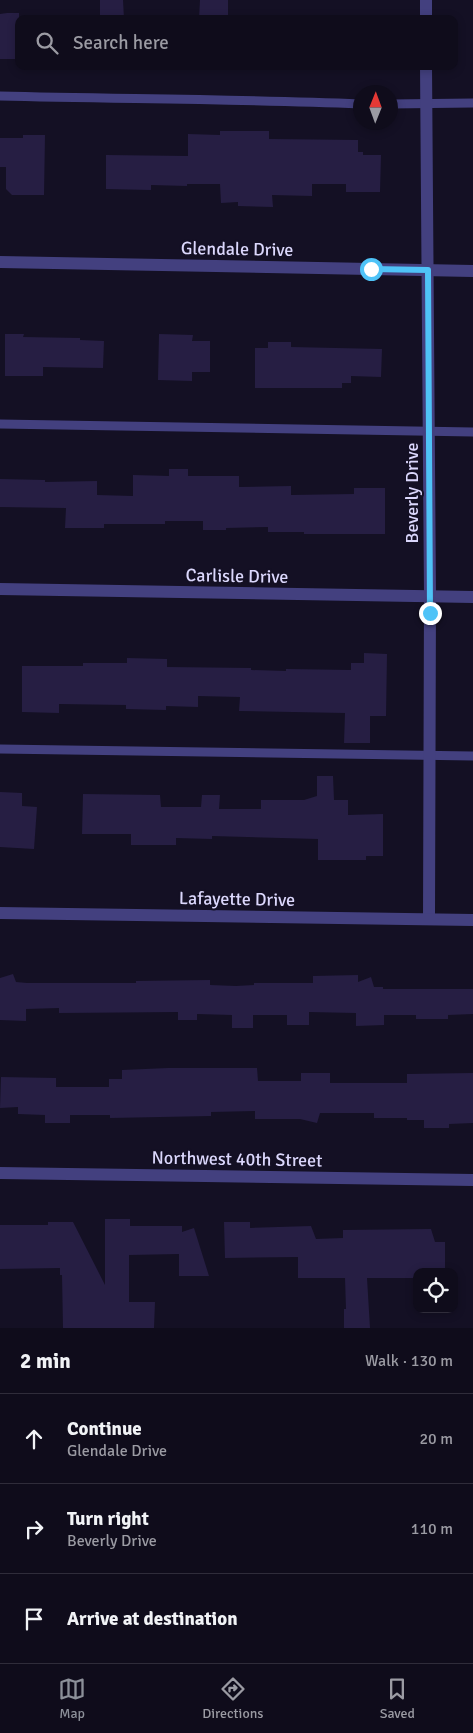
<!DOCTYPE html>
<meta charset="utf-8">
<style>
body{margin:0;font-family:Signika,sans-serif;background:#1d1a28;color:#f1f3f6}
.controls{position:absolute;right:15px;bottom:15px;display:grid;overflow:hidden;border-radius:10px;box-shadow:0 2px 8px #0003}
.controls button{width:45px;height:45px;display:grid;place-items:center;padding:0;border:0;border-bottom:1px solid #2f2c3a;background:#0f0c1b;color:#f1f3f6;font:25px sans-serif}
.compass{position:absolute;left:353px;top:85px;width:45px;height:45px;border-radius:50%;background:#0f0c1b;box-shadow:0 2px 8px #0003;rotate:1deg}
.stop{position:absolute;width:15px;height:15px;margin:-11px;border:4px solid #4fc3f7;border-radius:50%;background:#fff}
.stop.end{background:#4fc3f7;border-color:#fff;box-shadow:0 1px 5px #0008}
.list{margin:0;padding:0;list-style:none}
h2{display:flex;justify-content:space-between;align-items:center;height:65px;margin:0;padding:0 20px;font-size:21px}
h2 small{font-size:16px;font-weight:400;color:#9b9ba3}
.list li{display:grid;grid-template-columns:32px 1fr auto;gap:15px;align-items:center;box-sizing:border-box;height:90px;padding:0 20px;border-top:1px solid #2f2c3a}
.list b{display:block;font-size:19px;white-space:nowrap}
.list p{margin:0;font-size:16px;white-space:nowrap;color:#9b9ba3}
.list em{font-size:16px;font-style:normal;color:#9b9ba3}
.icon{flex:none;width:28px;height:28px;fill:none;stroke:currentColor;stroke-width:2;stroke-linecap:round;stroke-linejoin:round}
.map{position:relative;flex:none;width:473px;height:1328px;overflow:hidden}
.search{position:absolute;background:#0f0c1b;box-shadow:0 2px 8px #0003;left:15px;right:15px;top:15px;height:55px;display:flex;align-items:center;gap:12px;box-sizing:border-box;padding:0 18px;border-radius:10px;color:#9b9ba3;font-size:19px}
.sheet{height:335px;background:#0f0c1b}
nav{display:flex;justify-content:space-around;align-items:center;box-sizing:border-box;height:70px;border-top:1px solid #2f2c3a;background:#0f0c1b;font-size:14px;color:#9b9ba3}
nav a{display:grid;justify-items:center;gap:2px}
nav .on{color:#8c9099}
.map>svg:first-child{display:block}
</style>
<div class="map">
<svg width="473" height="1328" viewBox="0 0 473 1328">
<rect width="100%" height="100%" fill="#141024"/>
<!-- building -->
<g fill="#261e43">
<path d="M100,0H123L124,19H100Z"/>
<path d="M200,0H228V19H199Z"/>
<path d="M7,13H19V59H0V14Z"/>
<path d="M220,131H269V139L358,140V152H363V155H381L380,192H346V184H312V196L272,195L273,207L238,206V202L221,203L220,184H187V186L151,185V190L106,189V155L188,156V134L220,135Z"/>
<path d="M23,135H45L44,195H12L6,189V167H0V138H23Z"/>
<path d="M5,334H24L23,337L80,338V340L104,341L103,368L43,367V376H5Z"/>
<path d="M159,334L193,335L192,341H210V372H192V381L158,380Z"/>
<path d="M268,342H291V347L382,349L381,377L351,376V383H342V388H255V348H268Z"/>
<path d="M169,469H188V476H239V487L291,486V495L354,494V488H385V534H304V532H268V527L226,528V530H203V521H165V524H104V528H65L66,508L0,507V479L45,480V482L97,481V495L133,496V475L169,476Z"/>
<path d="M364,653L387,654L386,716H370V743H344L345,713L239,711L240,697L198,696V707L166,706V710L126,709V705L59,704V713L22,712V666H83V663H127V658L167,659V667L251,668V670L286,671V669L351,670V663H364Z"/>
<path d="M317,776H333L334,800H348V815L383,814V856H366V860H318V839L212,836V839L176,838V845H131V834H82L83,794L160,795L161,807H201L202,795H220L219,809H261V800H304L317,796Z"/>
<path d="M0,792L22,793V806L37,807L34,849L0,847Z"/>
<path d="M13,974L16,982L27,983H136V981L210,980V985L236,986L254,985V983H313V976L358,975V982L371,977L374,987H383V989H473V1014L448,1015V1019H416V1015H384V1025L356,1026V1013L309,1012V1025H287V1015H253V1028H232V1015L197,1014V1020H178V1012L59,1013V1008L26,1009V1021L0,1020V978Z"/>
<path d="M168,1068H257L258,1081H301V1073H330V1083H407V1074L473,1073V1123L449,1124V1128H424V1120H407V1118H374V1113H320L317,1123L300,1119H255V1111L211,1112V1116L110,1118V1115H70V1123H45V1115L18,1114V1107L0,1108L1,1077L56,1078V1087H109V1079H122V1070Z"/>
<path d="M105,1219H130V1226H182V1232L194,1228L209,1276H179V1254L129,1255V1302H155L154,1328H63L62,1275H60V1268L0,1269V1225H48V1222H73L105,1285Z"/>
<path d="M224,1222H250V1228L311,1226L316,1239L343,1238V1230L431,1229L435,1242H445V1272H417V1278H367L370,1328H344V1309H346L345,1278H298V1257L225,1258Z"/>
</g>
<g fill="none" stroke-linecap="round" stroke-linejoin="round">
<!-- lane -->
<g stroke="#43407f" stroke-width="9">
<path d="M0,96C120,99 240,99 360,104"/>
<path d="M390,104L473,103"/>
<path d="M0,424L473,432"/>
<path d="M0,749L473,756"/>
</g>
<!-- street -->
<g stroke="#43407f" stroke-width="12">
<path d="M426,0V19"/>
<path d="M426,66L430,597L429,919"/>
<path d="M0,262L473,271"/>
<path d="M0,589L473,597"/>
<path d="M0,913L473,920"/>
<path d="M0,1173L473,1180"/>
</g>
</g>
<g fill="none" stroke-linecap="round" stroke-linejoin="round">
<!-- route -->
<path stroke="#4fc3f7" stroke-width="6" d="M371,269L428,270L430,613"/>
</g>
<g text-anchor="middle" stroke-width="4" stroke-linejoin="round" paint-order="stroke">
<!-- street labels -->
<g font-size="18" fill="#dbd7fc" stroke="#141024">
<text transform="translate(237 249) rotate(1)" y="6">Glendale Drive</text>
<text transform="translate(412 493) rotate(-90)" y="6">Beverly Drive</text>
<text transform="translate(237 576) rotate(1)" y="6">Carlisle Drive</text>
<text transform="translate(237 899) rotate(1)" y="6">Lafayette Drive</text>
<text transform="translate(237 1159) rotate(1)" y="6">Northwest 40th Street</text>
</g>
</g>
</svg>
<div class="controls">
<button><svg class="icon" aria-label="locate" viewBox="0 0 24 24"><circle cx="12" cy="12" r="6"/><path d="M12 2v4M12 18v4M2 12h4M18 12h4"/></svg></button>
</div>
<svg class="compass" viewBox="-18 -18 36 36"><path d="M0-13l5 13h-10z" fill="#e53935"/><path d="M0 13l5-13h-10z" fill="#9b9ba3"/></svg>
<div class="stop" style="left:371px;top:269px"></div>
<div class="stop end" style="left:430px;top:613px"></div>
<div class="search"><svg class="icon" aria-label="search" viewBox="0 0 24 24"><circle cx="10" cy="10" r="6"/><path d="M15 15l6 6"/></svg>Search here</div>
</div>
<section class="sheet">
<h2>2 min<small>Walk · 130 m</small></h2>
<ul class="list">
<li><svg class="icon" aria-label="ahead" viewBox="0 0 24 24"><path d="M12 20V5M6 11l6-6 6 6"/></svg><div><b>Continue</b><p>Glendale Drive</p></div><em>20 m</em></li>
<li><svg class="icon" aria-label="right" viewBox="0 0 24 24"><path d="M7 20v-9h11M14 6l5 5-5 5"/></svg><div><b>Turn right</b><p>Beverly Drive</p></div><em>110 m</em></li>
<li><svg class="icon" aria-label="arrive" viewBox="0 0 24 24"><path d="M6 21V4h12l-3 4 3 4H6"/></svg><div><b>Arrive at destination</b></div></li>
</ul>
</section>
<nav>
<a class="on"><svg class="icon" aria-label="map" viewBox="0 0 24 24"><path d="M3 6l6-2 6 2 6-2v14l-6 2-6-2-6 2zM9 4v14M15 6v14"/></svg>Map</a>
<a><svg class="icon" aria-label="directions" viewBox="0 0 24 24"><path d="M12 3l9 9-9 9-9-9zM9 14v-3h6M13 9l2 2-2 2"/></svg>Directions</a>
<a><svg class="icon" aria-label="saved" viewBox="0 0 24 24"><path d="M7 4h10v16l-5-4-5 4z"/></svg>Saved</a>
</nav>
